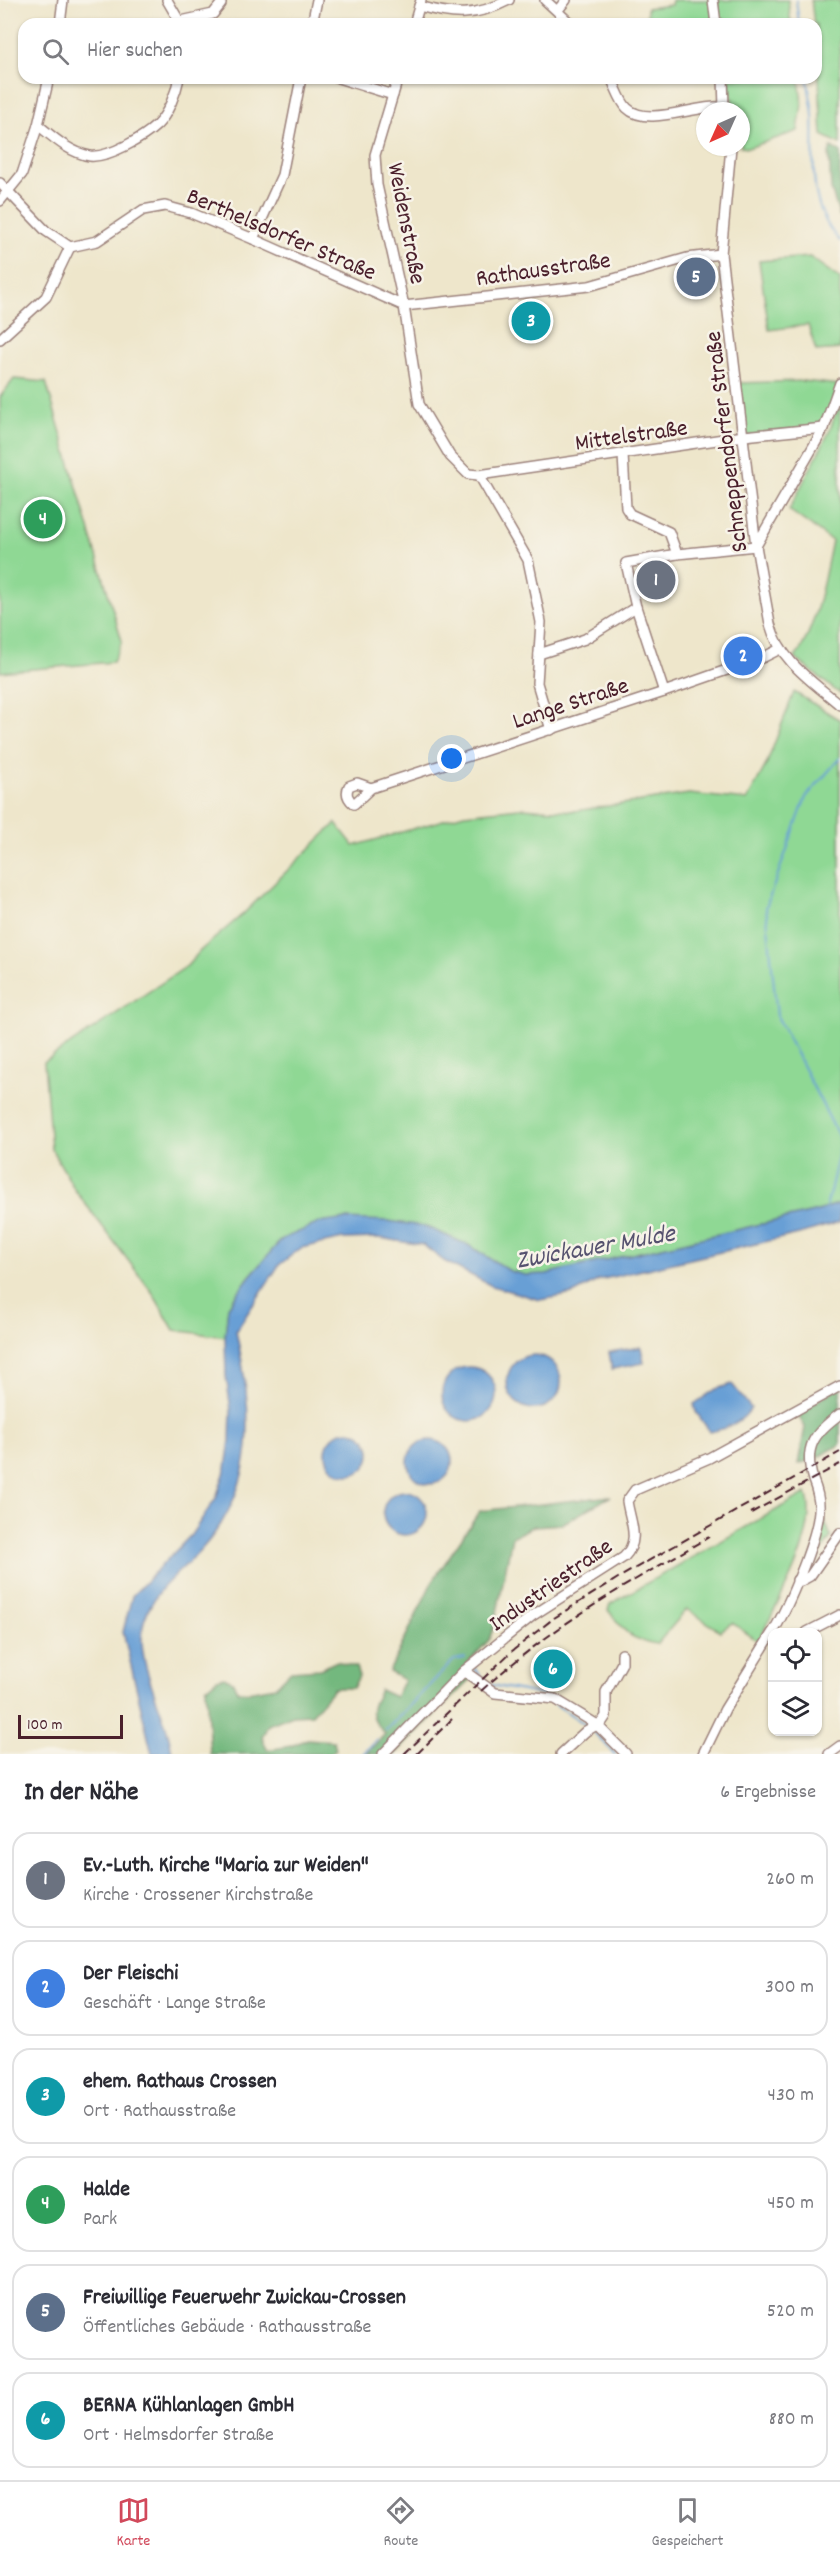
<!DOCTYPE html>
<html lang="de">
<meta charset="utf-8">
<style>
body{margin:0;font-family:Dekko,sans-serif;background:#f2f2f3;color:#2b2b33}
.controls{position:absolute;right:18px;bottom:18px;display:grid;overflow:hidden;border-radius:12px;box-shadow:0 2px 4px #0004}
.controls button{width:54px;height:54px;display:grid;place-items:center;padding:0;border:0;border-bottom:2px solid #e1e1e2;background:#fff;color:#2b2b33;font:30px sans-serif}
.compass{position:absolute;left:696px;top:102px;width:54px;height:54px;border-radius:50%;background:#fff;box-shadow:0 2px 4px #0004;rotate:225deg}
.scale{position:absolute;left:18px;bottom:15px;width:105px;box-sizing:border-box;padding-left:6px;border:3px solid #4a1f2b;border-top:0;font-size:16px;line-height:21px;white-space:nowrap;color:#4a1f2b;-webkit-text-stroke:4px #f7f3e8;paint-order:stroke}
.you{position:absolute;left:452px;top:759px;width:21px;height:21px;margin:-15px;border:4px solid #fff;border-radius:50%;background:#1a73e8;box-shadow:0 0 0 9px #1a73e833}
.badge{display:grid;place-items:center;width:39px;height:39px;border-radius:50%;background:#d1495b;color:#fff;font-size:20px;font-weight:700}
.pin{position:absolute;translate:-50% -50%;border:3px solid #fff;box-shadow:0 2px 6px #0006}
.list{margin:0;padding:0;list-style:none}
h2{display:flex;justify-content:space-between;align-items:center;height:78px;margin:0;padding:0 24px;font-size:26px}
h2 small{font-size:20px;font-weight:400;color:#7c7c81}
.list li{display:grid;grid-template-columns:39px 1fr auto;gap:18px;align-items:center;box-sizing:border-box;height:96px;margin:0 12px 12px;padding:0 12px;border:2px solid #e1e1e2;border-radius:18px}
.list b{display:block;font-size:22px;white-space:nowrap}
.list p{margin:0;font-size:20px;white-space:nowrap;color:#7c7c81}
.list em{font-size:20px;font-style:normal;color:#7c7c81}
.icon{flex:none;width:33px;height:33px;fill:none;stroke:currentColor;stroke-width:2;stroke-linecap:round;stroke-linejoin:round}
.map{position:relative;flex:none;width:840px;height:1754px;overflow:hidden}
.search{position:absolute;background:#fff;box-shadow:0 2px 4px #0004;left:18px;right:18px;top:18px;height:66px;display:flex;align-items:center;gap:15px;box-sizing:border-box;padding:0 21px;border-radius:18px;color:#7c7c81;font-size:22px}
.sheet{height:726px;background:#fff}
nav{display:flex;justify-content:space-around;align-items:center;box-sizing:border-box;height:84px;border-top:2px solid #e1e1e2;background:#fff;font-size:16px;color:#7c7c81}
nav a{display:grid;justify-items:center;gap:3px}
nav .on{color:#d1495b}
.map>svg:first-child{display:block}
</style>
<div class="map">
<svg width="840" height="1754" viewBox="0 0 840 1754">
<rect width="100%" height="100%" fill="#f7f3e8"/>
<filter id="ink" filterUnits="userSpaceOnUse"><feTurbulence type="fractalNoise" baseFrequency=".0167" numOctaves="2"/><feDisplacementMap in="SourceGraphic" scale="12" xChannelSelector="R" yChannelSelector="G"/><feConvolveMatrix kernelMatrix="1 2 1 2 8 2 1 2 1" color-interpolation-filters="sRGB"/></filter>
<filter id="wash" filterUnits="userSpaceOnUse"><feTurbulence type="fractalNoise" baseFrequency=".008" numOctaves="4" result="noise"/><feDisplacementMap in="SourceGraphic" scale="24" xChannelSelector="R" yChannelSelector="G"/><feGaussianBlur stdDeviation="1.35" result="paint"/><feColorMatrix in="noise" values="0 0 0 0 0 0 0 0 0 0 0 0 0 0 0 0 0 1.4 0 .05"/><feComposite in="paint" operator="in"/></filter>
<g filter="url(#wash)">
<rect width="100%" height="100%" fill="#eee6cb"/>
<!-- green -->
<g fill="#8fd894" stroke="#6c7c60" stroke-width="1.5">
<path d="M672,0H711L715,24H647V8L671,5Z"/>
<path d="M716,0H788L791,24H720Z"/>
<path d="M811,0H840V144L822,135L816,24H814Z"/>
<path d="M728,78H799L802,104L798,131L748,148L741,147V111H734Z"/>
<path d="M810,257L840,279V349L816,351L808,325L769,330L759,261Z"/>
<path d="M14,379L46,382L122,641L113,662L0,672V397Z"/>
<path d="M803,381L839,385L824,428L744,436L738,383Z"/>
<path d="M840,402V694L795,658C817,628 824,577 832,541L789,510L829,432Z"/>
<path d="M794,692L840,720V1203L818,1211L546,1274L525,1275L510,1271L468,1245L424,1226L282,1239L249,1277L228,1307L225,1337L174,1330L152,1292L75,1190L51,1148L44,1062L187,966L201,950L243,914L336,823L354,846L464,814L520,808L575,811L689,794L747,800L767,763Z"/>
<path d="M806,1493C821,1530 776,1607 758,1641L732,1623L720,1631L687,1609L657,1644C628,1639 626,1633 608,1610L610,1604Z"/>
<path d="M825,1521L831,1537L805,1574Z"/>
</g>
<!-- forest -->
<g fill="#73b87e" stroke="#5e6c54" stroke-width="1.5">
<path d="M831,147L840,152V217L831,189L829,153Z"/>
<path d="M840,1386V1445L814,1459L798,1464L805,1427L797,1414Z"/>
<path d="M611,1496L562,1524L534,1526L512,1537L495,1623L489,1640L466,1665L475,1675L395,1754H366L385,1734C368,1714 368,1713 380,1690L395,1697L404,1680L389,1672L432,1582L480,1511Z"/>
<path d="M337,1661L356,1667L359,1676L353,1688H334L312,1714L293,1715L268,1725L262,1738L268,1750L291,1746L307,1739L334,1741L336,1749L330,1754H210L206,1688L217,1679L224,1677L232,1681L237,1691L247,1692L275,1687L291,1671L320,1669Z"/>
</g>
<!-- water -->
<g fill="#679fd5" stroke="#585f80" stroke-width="1.5">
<path d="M840,1203V1222L799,1234L599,1280L573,1294L540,1300L492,1286L444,1261L423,1245L379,1238L343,1239L301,1248L279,1265L236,1331C253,1412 260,1486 200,1551C178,1574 154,1589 144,1621C133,1663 168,1712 172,1754H152L123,1632L132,1596L191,1535L216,1498L226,1468L230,1440L231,1410L226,1376L225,1337L228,1307L249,1277L282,1239L319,1223L346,1219L388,1221L424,1226L468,1245L510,1271L525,1275L546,1274L818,1211Z"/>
<path d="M641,1347L644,1363L612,1369L609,1352Z"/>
<circle cx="534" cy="1382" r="27"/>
<circle cx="469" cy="1394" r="27"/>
<path d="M732,1384L751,1408C743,1422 725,1429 710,1432L696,1412L694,1404L716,1389Z"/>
<circle cx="348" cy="1453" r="22"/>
<circle cx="430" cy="1462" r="22"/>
<circle cx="405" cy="1513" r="22"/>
</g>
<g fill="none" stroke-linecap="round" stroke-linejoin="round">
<!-- stream -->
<g stroke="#679fd5" stroke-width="2">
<path d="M796,0L799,24"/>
<path d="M807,78C809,90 812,103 813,116C815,160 806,205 840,241"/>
<path d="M840,758L806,797L766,907L777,1016L840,1139"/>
<path d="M826,1209L840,1148"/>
<path d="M474,1668L486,1682"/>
<path d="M491,1685L544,1695"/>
<path d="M555,1704L588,1726"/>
<path d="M386,1730L454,1660L465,1658"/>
<path d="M592,1730L615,1754"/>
<path d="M363,1754L377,1739"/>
</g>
</g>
</g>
<g filter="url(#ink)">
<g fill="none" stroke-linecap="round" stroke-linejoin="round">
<!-- minor casing -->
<g stroke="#9c827b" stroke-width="12">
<g id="minor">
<path d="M167,0L181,24"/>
<path d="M545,0L571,24"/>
<path d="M713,0L716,24"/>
<path d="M419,6C454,16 476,17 509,0"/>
<path d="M558,10L566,0"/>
<path d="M181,21L213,14L221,4V0"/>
<path d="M60,24L63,0"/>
<path d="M312,24L317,0"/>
<path d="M414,24L421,0"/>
<path d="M338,78L393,95"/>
<path d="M398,78L375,155L377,185L404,306L419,404L450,456L468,474L479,475L528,560L541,622L537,683L551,730"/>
<path d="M611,78C616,87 620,101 627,108C647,128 697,104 724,107L726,111"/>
<path d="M723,78L724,107"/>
<path d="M38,125C53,137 70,153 90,156C109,158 144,137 157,125C168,114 176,93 179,78"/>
<path d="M731,147L721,254L756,546L770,624C780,661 812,681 840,705"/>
<path d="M0,183L46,231L70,247L97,241L143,210L165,206L191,213L253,239L404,306"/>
<path d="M0,201L22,174L38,125L49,78"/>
<path d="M253,239L282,175L301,78"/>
<path d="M404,306L589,286L687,258L721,254"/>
<path d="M0,339L46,297L70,247"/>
<path d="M623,455L626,508L630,514L669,532L677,554"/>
<path d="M479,475L744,436L824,428"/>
<path d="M539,654L585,639L636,607"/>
<path d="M664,692L636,607L626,563L677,554L756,546L824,428L840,383"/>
<path d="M371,788L357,783L349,786C345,794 348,799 354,804L371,788L664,692L764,657L780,649"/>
<path d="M797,1580L801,1581L810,1576L840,1533"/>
<path d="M773,1632C788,1607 817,1540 819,1511C820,1500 817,1490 813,1480C803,1447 814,1433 840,1414"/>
<path d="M807,1632L840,1615"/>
<path d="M464,1671L495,1693L555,1699L596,1724L626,1754"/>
<path d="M383,1754L464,1671L532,1616L624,1557C641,1540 630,1522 627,1501L635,1490L709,1458L840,1386"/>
<path d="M561,1754L586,1731L602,1722L606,1716V1692L622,1663V1654"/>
<path d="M703,1754L725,1709L772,1633"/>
<path d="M829,1754L840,1746"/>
</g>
</g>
<!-- minor -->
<use href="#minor" stroke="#fff" stroke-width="9"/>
<!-- rail -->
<g stroke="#4a1f2b" stroke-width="2" stroke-dasharray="9 4.5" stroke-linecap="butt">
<path d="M751,1513L840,1464"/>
<path d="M481,1691C553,1625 625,1585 709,1537"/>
<path d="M404,1754L511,1652L554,1618L618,1578L840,1452"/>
<path d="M417,1754L453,1718"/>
</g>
</g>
</g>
<g text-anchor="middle" stroke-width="5" stroke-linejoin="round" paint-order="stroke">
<!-- street labels -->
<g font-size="24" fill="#4a1f2b" stroke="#f7f3e8">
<text transform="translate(408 223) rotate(79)" y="8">Weidenstraße</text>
<text transform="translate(282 233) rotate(23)" y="8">Berthelsdorfer Straße</text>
<text transform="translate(543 268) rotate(-8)" y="8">Rathausstraße</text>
<text transform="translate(631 434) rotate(-8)" y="8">Mittelstraße</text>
<text transform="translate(725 442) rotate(-97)" y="8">Schneppendorfer Straße</text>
<text transform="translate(570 702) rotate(-18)" y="8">Lange Straße</text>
<text transform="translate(550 1584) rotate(-35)" y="8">Industriestraße</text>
</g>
<!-- water labels -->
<g font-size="26" font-style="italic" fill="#56526f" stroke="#f7f3e8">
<text transform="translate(595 1245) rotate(-10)" y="9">Zwickauer Mulde</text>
</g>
</g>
</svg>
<div class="controls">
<button><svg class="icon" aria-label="locate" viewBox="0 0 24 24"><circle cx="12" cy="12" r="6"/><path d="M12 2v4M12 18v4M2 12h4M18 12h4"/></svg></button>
<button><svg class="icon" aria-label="layers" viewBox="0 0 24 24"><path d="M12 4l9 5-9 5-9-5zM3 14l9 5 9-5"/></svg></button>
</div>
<svg class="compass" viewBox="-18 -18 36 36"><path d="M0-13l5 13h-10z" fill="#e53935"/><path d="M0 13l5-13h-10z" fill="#7c7c81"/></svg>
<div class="scale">100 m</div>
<div class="you"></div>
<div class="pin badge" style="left:656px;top:580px;background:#6b7280">1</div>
<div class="pin badge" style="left:743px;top:656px;background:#3f7fe0">2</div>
<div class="pin badge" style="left:531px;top:321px;background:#0f9aa8">3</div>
<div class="pin badge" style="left:43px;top:519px;background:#2e9e5b">4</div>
<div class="pin badge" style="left:696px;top:277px;background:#5c6f8a">5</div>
<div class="pin badge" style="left:553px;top:1669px;background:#0f9aa8">6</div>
<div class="search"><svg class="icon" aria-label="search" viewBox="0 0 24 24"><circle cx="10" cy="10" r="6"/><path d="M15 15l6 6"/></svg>Hier suchen</div>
</div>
<section class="sheet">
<h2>In der Nähe<small>6 Ergebnisse</small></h2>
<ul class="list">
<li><span class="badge" style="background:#6b7280">1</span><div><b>Ev.-Luth. Kirche &quot;Maria zur Weiden&quot;</b><p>Kirche · Crossener Kirchstraße</p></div><em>260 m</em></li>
<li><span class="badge" style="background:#3f7fe0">2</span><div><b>Der Fleischi</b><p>Geschäft · Lange Straße</p></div><em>300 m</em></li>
<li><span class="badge" style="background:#0f9aa8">3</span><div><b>ehem. Rathaus Crossen</b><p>Ort · Rathausstraße</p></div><em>430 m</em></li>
<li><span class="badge" style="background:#2e9e5b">4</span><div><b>Halde</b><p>Park</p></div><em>450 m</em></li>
<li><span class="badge" style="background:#5c6f8a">5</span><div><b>Freiwillige Feuerwehr Zwickau-Crossen</b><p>Öffentliches Gebäude · Rathausstraße</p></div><em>520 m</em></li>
<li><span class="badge" style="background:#0f9aa8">6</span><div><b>BERNA Kühlanlagen GmbH</b><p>Ort · Helmsdorfer Straße</p></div><em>880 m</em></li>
</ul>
</section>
<nav>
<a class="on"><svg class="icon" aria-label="map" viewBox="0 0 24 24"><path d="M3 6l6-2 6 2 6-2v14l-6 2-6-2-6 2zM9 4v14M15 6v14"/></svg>Karte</a>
<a><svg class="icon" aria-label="directions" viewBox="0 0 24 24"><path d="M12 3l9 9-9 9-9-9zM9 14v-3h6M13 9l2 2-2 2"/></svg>Route</a>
<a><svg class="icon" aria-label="saved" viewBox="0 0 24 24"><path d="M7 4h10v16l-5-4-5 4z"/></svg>Gespeichert</a>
</nav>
